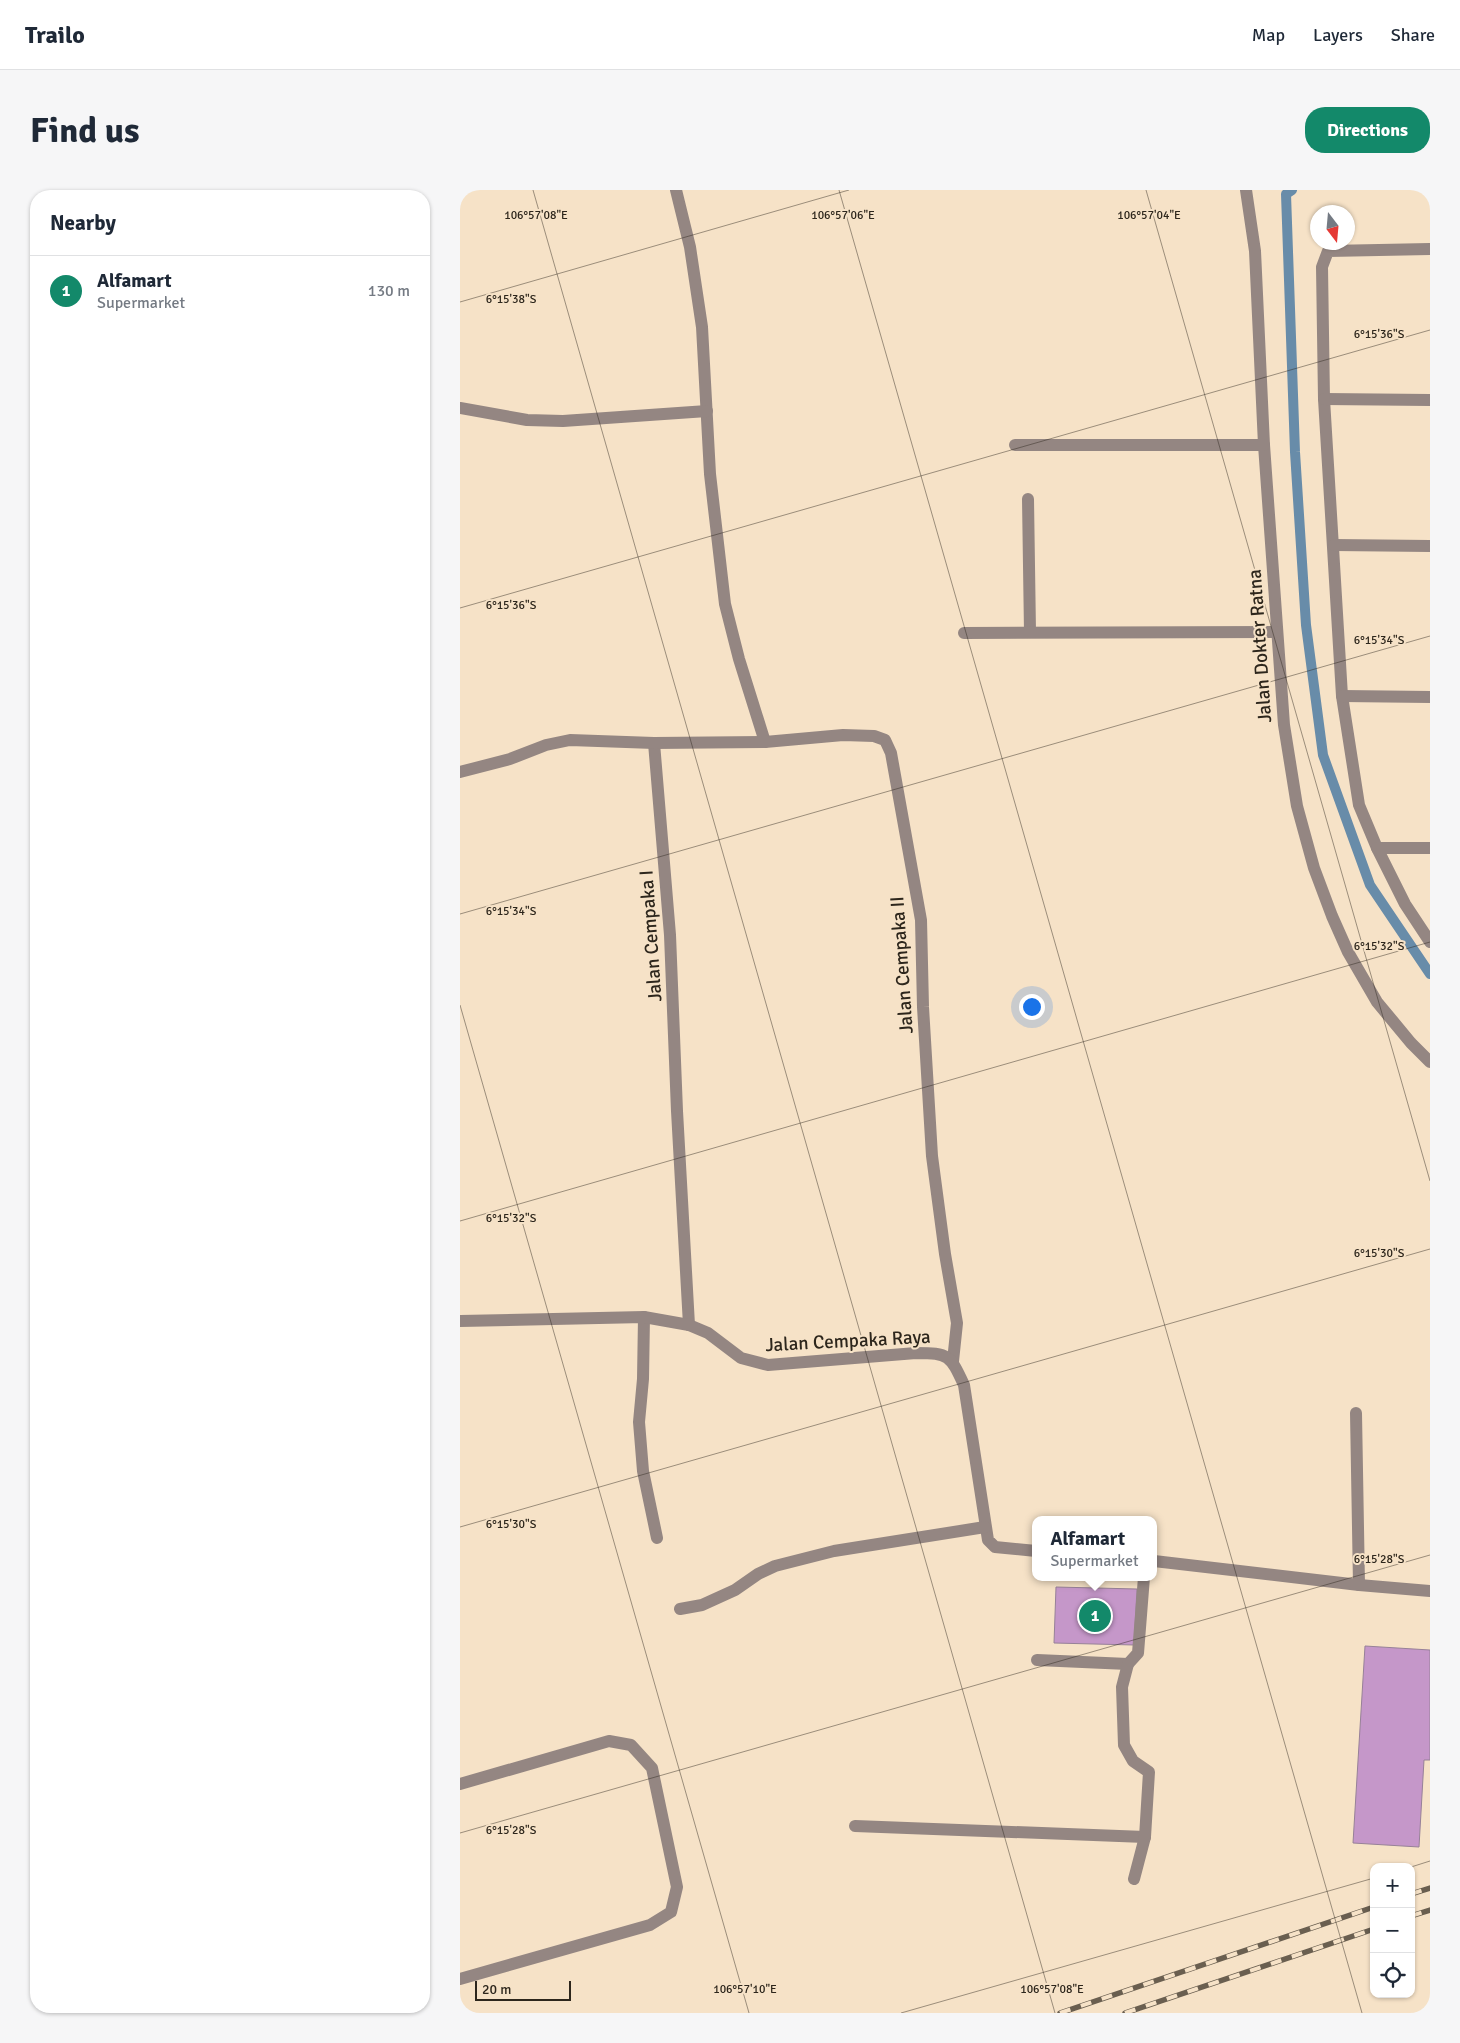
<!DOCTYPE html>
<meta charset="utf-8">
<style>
body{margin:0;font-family:Signika,sans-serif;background:#f6f6f7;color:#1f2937}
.controls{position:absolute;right:15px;bottom:15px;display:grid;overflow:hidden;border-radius:10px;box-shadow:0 1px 4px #0004}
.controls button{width:45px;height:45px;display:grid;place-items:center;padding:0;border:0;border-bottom:1px solid #e0e1e3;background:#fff;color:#1f2937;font:25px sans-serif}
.compass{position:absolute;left:850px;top:15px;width:45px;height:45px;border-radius:50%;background:#fff;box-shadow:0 1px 4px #0004;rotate:164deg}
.scale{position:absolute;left:15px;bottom:12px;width:96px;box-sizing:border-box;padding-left:5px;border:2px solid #2d261c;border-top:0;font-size:14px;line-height:18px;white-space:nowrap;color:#2d261c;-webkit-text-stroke:4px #f6e2c7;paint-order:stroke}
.you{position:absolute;left:571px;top:816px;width:18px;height:18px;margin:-12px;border:4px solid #fff;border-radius:50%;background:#1a73e8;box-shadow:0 0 0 8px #1a73e833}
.badge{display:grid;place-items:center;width:32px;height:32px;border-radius:50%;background:#13896a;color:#fff;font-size:16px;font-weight:700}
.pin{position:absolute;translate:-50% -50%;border:2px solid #fff;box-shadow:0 1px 5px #0006}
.popup{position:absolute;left:572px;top:1326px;width:125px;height:65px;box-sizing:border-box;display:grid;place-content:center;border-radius:10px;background:#fff;filter:drop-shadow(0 1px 4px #0005);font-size:16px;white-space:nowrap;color:#747a83}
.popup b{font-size:19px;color:#1f2937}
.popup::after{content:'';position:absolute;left:50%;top:100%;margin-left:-10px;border:10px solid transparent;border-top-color:#fff}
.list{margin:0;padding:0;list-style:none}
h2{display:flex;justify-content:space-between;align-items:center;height:65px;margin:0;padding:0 20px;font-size:21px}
h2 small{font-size:16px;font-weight:400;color:#747a83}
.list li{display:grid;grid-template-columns:32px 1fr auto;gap:15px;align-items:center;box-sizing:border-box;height:70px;padding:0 20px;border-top:1px solid #e0e1e3}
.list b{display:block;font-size:19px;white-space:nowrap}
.list p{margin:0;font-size:16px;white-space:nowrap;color:#747a83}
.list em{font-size:16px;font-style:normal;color:#747a83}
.icon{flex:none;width:28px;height:28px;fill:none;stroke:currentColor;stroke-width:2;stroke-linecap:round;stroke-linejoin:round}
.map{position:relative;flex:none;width:970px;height:1823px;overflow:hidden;border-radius:20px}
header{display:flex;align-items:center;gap:30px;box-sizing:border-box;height:70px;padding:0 25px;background:#fff;border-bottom:1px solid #e0e1e3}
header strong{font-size:24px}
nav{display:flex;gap:28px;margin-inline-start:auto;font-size:18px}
.intro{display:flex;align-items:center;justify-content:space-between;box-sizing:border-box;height:120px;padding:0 30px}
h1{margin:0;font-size:35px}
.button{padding:12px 22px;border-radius:20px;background:#13896a;color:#fff;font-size:18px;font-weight:700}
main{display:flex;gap:30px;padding:0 30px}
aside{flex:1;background:#fff;border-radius:20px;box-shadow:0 1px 4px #0004}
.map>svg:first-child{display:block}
</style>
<header>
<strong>Trailo</strong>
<nav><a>Map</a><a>Layers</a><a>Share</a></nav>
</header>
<div class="intro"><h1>Find us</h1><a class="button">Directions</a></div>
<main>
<aside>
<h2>Nearby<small></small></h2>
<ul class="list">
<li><span class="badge">1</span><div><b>Alfamart</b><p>Supermarket</p></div><em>130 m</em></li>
</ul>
</aside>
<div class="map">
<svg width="970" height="1823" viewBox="0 0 970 1823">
<rect width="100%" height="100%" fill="#f6e2c7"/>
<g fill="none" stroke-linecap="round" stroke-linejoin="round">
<!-- stream -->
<path stroke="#688ca9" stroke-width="10" d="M832,0L826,4L835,262L846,435L863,565L910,695L970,784"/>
</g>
<!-- building -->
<g fill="#c597c9" stroke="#978198">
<path d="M596,1397L677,1399L674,1455L594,1453Z"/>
<path d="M905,1456L970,1460V1570H964L959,1657L893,1653Z"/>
</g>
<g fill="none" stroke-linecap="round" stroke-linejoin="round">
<!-- minor -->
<g stroke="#948682" stroke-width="12">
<path d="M216,0L230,57L242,137L250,284L265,414L279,469L305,552"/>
<path d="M786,0L795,61L804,255L824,535L837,616L854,678L872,726L888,762L917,812L951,853L970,872"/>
<path d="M970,59L868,61L862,77L864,209L882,506L899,615L917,658L945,714L970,752"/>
<path d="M864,209L970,210"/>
<path d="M0,218L67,230L103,231L247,221"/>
<path d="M555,255H804"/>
<path d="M568,309L570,442"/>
<path d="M874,355L970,356"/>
<path d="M504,443L816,442"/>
<path d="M882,506L970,507"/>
<path d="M194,553L210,745L217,921L229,1135"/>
<path d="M0,582L50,569L86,555L110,550L194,553L305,552L383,545L414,546L425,550L431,563L461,730L463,817L472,966L485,1064L497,1133L493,1171"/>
<path d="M917,658H970"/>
<path d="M184,1127L183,1189L179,1232L183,1281L197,1348"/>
<path d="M0,1131L184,1127L229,1135L248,1143L281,1168L308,1175L456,1163C489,1163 490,1165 504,1195L528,1350L535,1357L576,1361"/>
<path d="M896,1223L899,1395"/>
<path d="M694,1371L899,1395L970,1401"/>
<path d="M220,1419L242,1415L275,1400L298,1384L315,1376L374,1361L525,1337"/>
<path d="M577,1470L668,1474"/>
<path d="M0,1594L149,1551L171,1555L192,1578L217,1697L211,1722L190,1735L0,1789"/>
<path d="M395,1636L685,1647"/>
<path d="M674,1689L685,1647L689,1582L673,1571L664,1555L662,1497L668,1474L678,1463L684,1387"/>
</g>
<!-- rail casing -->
<g stroke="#6a5f50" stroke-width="5.5">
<g id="rail">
<path d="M951,1704L970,1698"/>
<path d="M951,1726L970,1720"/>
<path d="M600,1823L914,1717"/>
<path d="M665,1823L914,1739"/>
</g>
</g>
<!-- rail -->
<use href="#rail" stroke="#f6e2c7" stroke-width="4" stroke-dasharray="11" stroke-linecap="butt"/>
</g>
<!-- ticks -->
<path fill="none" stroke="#2d261c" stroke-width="1" stroke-opacity="0.45" d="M73,0L595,1823M379,0L902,1823M686,0L970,991M0,112L389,0M0,418L970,140M0,724L970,446M0,815L289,1823M0,1031L970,752M0,1337L970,1059M0,1643L970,1365M951,1677L970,1671M441,1823L914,1688"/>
<g text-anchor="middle" stroke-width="4" stroke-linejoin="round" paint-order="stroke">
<!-- street labels -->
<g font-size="19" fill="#2d261c" stroke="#f6e2c7">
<text transform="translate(799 456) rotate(-94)" y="7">Jalan Dokter Ratna</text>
<text transform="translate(190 746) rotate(-94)" y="7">Jalan Cempaka I</text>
<text transform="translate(441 775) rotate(-94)" y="7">Jalan Cempaka II</text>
<text transform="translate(388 1150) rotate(-3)" y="7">Jalan Cempaka Raya</text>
</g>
</g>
<g font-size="12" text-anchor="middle" fill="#2d261c" stroke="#f6e2c7" stroke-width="4" stroke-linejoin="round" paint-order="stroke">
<text x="76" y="29">106°57'08"E</text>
<text x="383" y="29">106°57'06"E</text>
<text x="689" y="29">106°57'04"E</text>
<text x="51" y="113">6°15'38"S</text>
<text x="919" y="148">6°15'36"S</text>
<text x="51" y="419">6°15'36"S</text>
<text x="919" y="454">6°15'34"S</text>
<text x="51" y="725">6°15'34"S</text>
<text x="919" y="760">6°15'32"S</text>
<text x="51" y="1032">6°15'32"S</text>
<text x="919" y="1067">6°15'30"S</text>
<text x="51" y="1338">6°15'30"S</text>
<text x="919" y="1373">6°15'28"S</text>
<text x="51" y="1644">6°15'28"S</text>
<text x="285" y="1803">106°57'10"E</text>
<text x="592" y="1803">106°57'08"E</text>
</g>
</svg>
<div class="controls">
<button>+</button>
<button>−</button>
<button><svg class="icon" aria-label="locate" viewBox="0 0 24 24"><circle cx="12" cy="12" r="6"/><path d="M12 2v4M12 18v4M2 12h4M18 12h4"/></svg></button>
</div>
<svg class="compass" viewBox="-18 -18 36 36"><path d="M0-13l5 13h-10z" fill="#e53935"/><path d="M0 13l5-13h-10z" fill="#747a83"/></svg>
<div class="scale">20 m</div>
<div class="you"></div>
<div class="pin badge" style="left:635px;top:1426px">1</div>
<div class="popup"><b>Alfamart</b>Supermarket</div>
</div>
</main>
